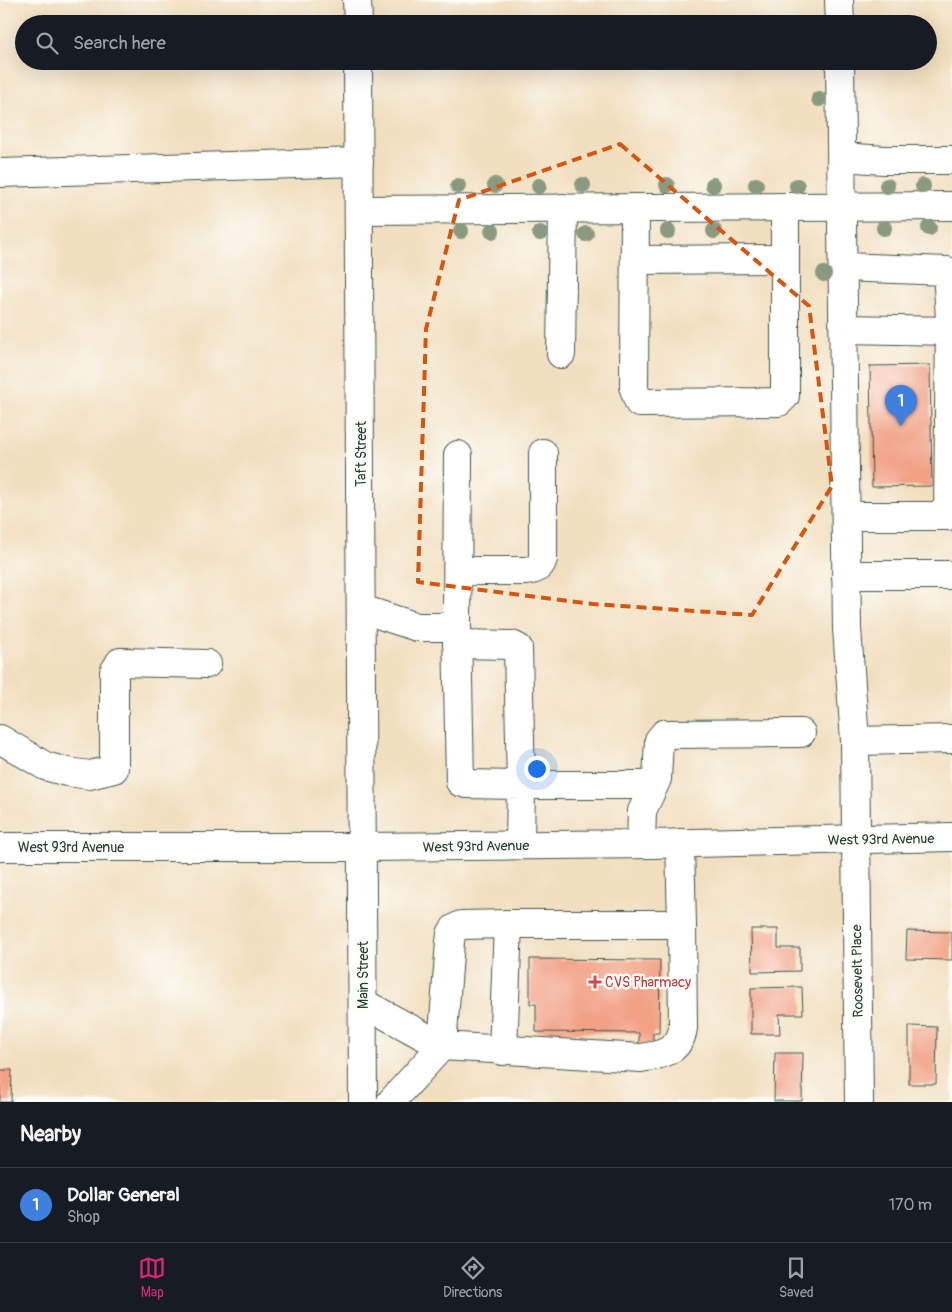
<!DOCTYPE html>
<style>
body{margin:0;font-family:Pangolin,sans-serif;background:#20242c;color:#f1f3f6}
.you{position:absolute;left:536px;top:768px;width:18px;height:18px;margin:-12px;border:4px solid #fff;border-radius:50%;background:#1a73e8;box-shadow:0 0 0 8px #1a73e833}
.badge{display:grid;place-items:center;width:32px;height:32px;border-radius:50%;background:#db2777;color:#fff;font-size:16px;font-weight:700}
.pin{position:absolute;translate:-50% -41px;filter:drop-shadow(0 1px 2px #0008)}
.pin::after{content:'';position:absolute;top:26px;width:18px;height:15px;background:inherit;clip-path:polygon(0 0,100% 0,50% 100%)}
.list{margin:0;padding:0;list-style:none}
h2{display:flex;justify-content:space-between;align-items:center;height:65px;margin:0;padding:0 20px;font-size:21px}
h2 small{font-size:16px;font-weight:400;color:#9ea1a6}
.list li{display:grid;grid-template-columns:32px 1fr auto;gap:15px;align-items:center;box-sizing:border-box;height:75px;padding:0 20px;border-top:1px solid #363941}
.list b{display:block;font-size:19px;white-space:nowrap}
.list p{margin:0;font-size:16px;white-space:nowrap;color:#9ea1a6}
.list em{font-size:16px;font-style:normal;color:#9ea1a6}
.icon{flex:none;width:28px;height:28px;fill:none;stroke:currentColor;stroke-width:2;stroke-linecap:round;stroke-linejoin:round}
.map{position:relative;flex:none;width:952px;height:1102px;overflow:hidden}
.search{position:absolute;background:#171b24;box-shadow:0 5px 20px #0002;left:15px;right:15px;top:15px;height:55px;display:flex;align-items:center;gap:12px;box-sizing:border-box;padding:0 18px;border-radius:28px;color:#9ea1a6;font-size:19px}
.sheet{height:140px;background:#171b24}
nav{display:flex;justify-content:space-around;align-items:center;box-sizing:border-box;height:70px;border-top:1px solid #363941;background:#171b24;font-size:14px;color:#9ea1a6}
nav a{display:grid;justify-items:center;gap:2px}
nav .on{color:#db2777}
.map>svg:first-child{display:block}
</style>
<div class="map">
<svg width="952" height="1102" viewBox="0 0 952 1102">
<rect width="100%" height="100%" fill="#fdfcf7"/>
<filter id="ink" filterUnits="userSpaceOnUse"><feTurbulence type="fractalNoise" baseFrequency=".02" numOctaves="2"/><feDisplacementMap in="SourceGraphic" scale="10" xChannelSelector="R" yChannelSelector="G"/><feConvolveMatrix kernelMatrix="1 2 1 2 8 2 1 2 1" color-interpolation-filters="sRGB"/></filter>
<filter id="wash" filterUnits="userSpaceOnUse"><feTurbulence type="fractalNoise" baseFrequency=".0096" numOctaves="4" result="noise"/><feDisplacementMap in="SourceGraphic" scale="20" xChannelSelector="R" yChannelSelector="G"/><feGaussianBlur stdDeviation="1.12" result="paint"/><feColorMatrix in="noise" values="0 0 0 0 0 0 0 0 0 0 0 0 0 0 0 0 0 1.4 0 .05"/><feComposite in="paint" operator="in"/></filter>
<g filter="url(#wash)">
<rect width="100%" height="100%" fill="#f2dfc0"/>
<g id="blocks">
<!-- building -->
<g fill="#f2a186">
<path d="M930,365L932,486L872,487L870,366Z"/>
<path d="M751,929H778V948H800V971L752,972Z"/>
<path d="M907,931L952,932V960L906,959Z"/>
<path d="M530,959L660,960L659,1033H653V1048H639V1033L536,1032V1004H530Z"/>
<path d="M802,987L803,1014H779L780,1034H751V988Z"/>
<path d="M909,1026L937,1027L936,1084H909Z"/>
<path d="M775,1053H803L802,1101H774Z"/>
<path d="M0,1070H12L11,1102H0Z"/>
</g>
</g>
</g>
<g filter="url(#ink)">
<use href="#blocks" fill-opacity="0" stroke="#3f5549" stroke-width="1"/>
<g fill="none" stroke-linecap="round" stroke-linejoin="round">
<!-- minor casing -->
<g stroke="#3f5549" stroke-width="30">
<g id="minor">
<path d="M839,0L840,24"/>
<path d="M840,61L847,628L855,741L859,1102"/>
<path d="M842,157L884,160H952"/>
<path d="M0,173L359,162"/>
<path d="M635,208L634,389L639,403L779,402L785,396V207"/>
<path d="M359,210L952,206"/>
<path d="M635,260L785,259"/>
<path d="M843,267L947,271L950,319L948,516H846"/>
<path d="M844,329L950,331"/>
<path d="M561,354L563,208"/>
<path d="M458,571H525C534,570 540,569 543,559V453"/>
<path d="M846,575H952"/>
<path d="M362,609L417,627H457L458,455"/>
<path d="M457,627L460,782L467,784L521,785L520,845"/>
<path d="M457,644L512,645L518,648L521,785H654"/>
<path d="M0,739L45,766L67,772L90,775L114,769V672L120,662L207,664"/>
<path d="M855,741L952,739"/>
<path d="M680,843L682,924H508L461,925L454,929L451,934L450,942L442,1046L641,1058C662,1055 680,1051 683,1028L682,924"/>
<path d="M641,844L642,811L657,779L659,740L664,734L801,733"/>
<path d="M0,847H363L652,844L952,837"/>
<path d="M363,1003L442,1046L391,1102"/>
<path d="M503,1051L508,924"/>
</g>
</g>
<!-- major casing -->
<g stroke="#3f5549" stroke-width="30">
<g id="major">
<path d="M357,0L358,24"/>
<path d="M358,61L363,1102"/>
</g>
</g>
<!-- minor -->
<use href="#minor" stroke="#fff" stroke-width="28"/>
<!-- major -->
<use href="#major" stroke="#fff" stroke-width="28"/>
</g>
<!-- trees -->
<g fill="#8a9a80">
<circle cx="819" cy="99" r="8"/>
<circle cx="495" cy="185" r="8"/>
<circle cx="583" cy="185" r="8"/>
<circle cx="667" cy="185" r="8"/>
<circle cx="713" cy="185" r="8"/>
<circle cx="756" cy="185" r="8"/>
<circle cx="458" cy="186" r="8"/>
<circle cx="539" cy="186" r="8"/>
<circle cx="797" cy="186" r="8"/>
<circle cx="887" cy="186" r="8"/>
<circle cx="923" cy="186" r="8"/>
<circle cx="884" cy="228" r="8"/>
<circle cx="929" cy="228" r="8"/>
<circle cx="461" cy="231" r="8"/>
<circle cx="492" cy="231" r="8"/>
<circle cx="668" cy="231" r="8"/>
<circle cx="714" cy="231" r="8"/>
<circle cx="540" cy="233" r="8"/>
<circle cx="586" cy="234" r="8"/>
<circle cx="824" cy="274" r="8"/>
</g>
</g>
<!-- marked area -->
<path fill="none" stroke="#d45610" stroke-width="4" stroke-dasharray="10 6" stroke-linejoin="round" d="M620,144L809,306L832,486L752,615L593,604L418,582L426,329L459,200Z"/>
<!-- markers -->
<path fill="#e0444e" stroke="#fdfcf7" stroke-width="2" d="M592.5 974.5h5v5h5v5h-5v5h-5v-5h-5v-5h5z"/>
<g text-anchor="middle" stroke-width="5" stroke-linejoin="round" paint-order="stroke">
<!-- street labels -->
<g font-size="14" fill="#1f3d34" stroke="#fdfcf7">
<text transform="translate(361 454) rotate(-90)" y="5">Taft Street</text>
<text transform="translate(881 839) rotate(-1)" y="5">West 93rd Avenue</text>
<text transform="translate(476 846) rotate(-1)" y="5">West 93rd Avenue</text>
<text x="71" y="852">West 93rd Avenue</text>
<text transform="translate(857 971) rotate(-91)" y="5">Roosevelt Place</text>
<text transform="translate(363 975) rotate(-90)" y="5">Main Street</text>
</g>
<!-- health labels -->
<g font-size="14" fill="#be3a42" stroke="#fdfcf7" text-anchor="start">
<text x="605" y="987">CVS Pharmacy</text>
</g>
</g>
</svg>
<div class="you"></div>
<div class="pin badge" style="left:901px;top:426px;background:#3f7fe0">1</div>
<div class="search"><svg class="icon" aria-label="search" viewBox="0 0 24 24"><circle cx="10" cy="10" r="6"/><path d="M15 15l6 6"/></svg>Search here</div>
</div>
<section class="sheet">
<h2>Nearby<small></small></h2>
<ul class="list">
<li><span class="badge" style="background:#3f7fe0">1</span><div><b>Dollar General</b><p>Shop</p></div><em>170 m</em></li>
</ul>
</section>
<nav>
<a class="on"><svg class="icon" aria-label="map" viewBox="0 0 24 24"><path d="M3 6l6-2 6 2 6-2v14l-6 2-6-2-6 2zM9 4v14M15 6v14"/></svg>Map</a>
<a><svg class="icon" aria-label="directions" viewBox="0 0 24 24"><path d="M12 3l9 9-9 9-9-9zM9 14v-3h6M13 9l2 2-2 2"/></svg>Directions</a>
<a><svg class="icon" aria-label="saved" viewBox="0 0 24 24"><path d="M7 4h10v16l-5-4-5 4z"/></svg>Saved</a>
</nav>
